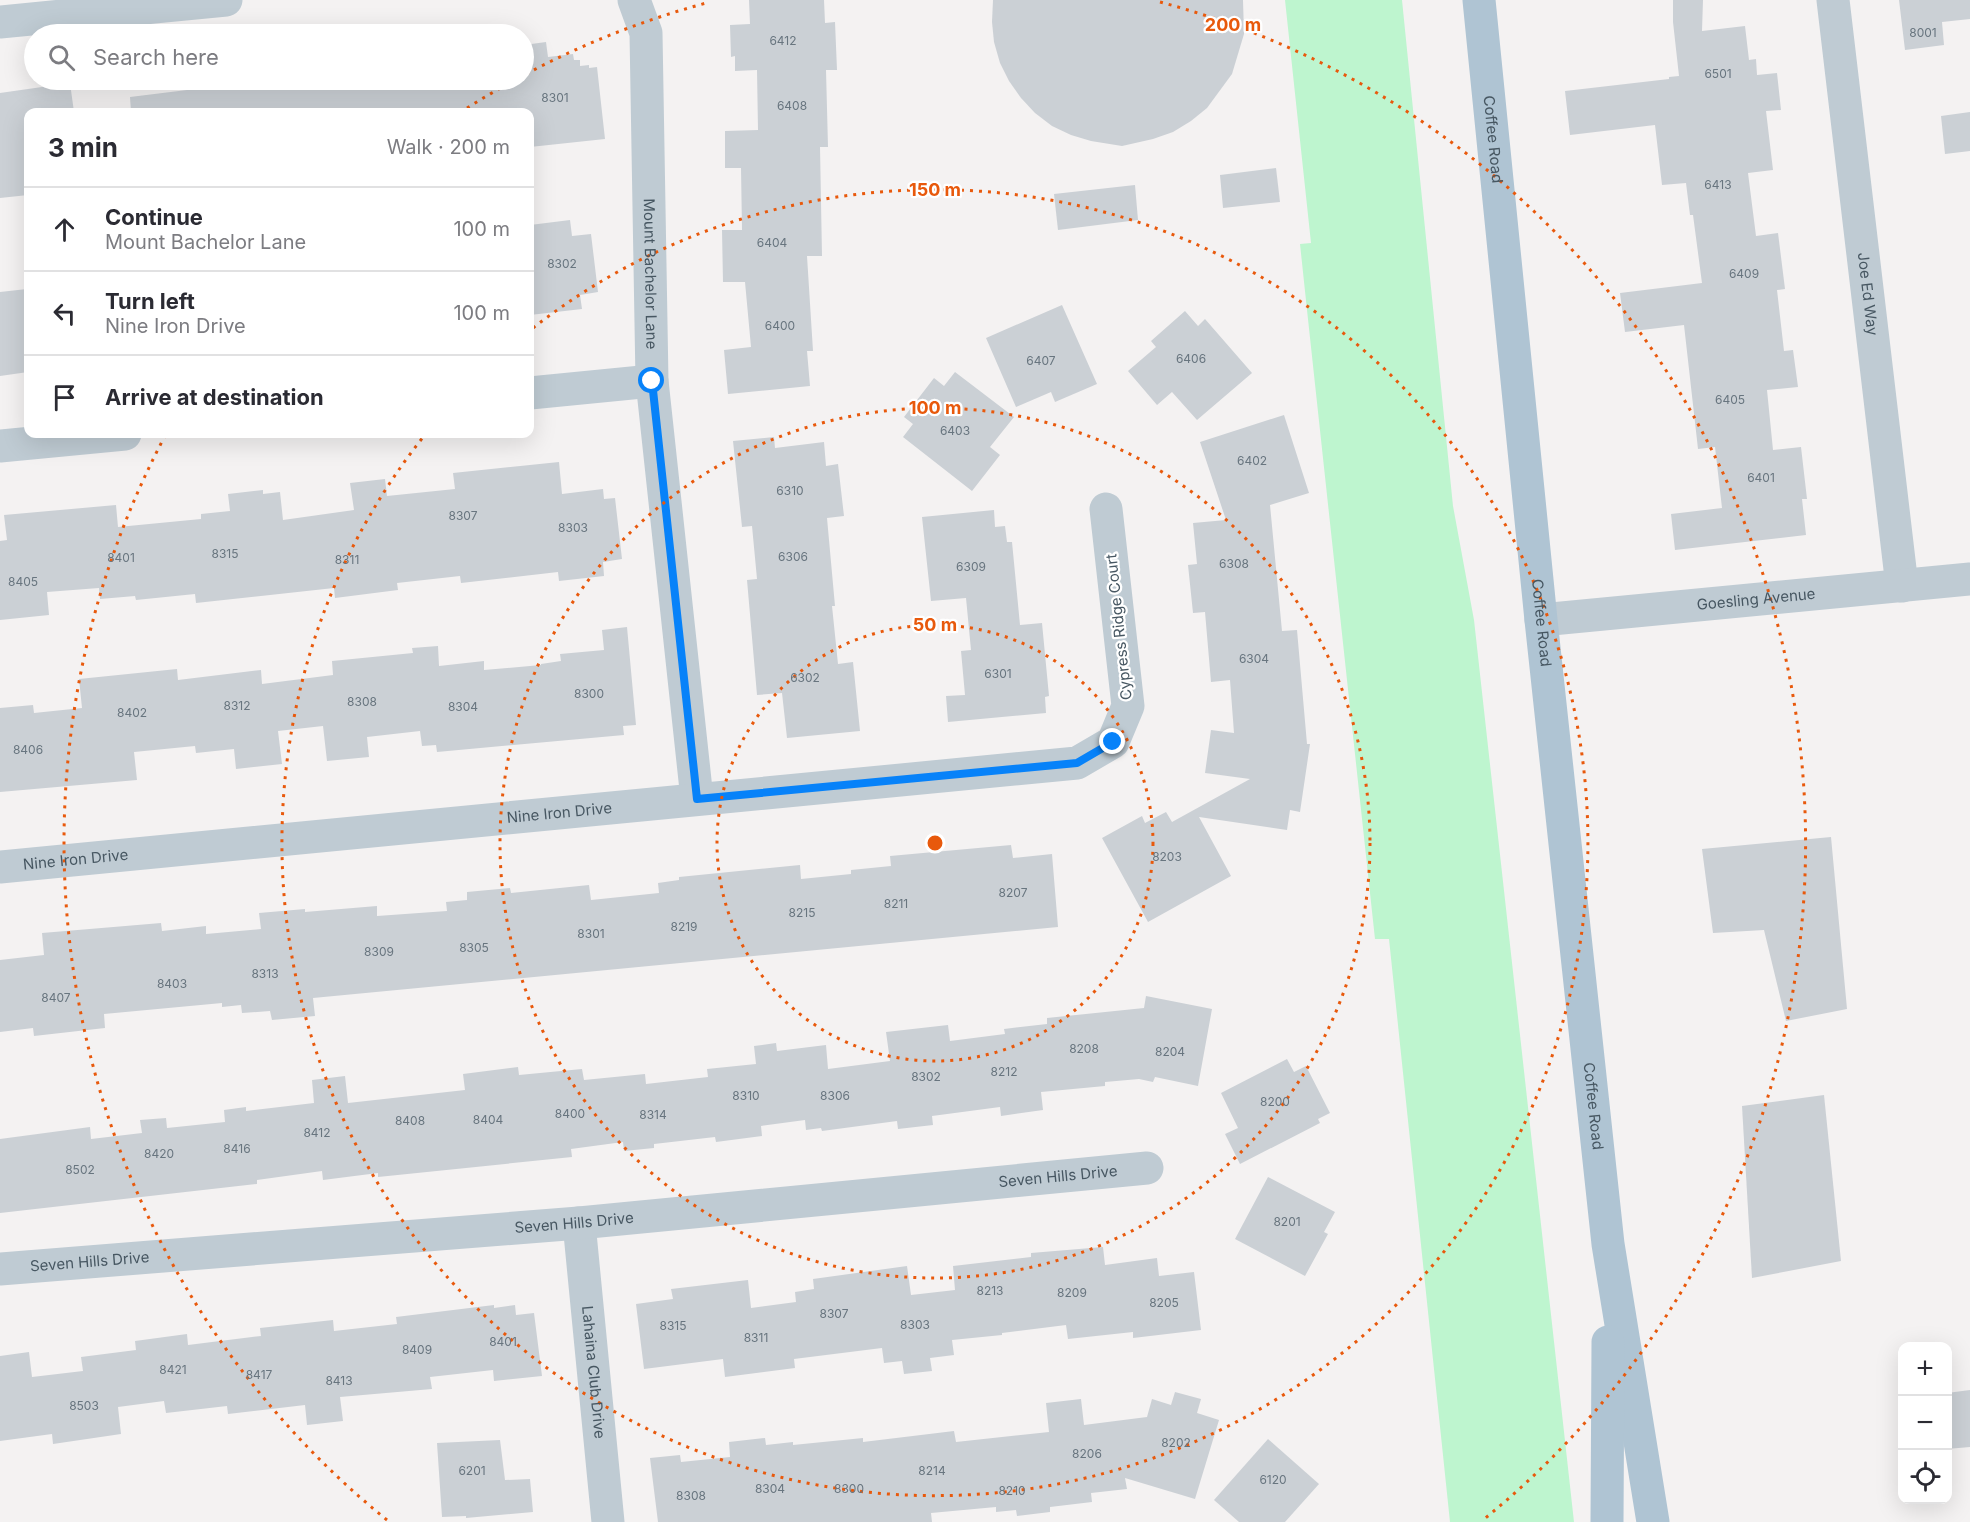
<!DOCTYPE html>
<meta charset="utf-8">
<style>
body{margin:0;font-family:Inter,sans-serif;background:#f2f2f3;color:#2b2b33}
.controls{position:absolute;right:18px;bottom:18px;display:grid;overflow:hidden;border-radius:12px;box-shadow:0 6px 24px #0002}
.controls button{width:54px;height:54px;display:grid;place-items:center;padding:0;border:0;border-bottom:2px solid #e1e1e2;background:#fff;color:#2b2b33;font:30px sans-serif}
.stop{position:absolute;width:18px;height:18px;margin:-14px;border:4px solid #0782f9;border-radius:50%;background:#fff}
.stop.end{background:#0782f9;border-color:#fff;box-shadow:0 2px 6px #0008}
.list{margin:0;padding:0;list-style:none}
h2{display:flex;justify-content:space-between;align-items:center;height:78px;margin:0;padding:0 24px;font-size:26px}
h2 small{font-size:20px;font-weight:400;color:#7c7c81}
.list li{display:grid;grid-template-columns:39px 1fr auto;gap:18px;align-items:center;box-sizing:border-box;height:84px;padding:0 24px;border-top:2px solid #e1e1e2}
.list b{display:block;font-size:22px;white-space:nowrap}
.list p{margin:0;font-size:20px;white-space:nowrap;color:#7c7c81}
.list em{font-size:20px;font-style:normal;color:#7c7c81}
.icon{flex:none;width:33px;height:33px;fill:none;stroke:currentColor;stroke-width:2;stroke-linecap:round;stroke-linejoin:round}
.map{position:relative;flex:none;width:1970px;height:1522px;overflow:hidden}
.search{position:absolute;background:#fff;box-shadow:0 6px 24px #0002;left:24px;top:24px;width:510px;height:66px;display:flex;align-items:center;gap:15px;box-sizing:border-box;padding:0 21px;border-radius:33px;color:#7c7c81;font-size:22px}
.panel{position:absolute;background:#fff;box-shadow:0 6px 24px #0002;left:24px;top:108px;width:510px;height:330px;border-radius:12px}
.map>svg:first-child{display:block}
</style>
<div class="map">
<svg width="1970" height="1522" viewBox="0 0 1970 1522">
<rect width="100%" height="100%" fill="#f4f2f2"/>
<!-- green -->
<path fill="#bef5cf" d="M1285,0H1402L1453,506L1474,620L1574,1522H1450L1389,939H1375L1307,310L1300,244L1311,243Z"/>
<!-- building -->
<g fill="#cbd0d5">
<path d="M749,0H824L825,23L835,22L837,70H826L828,147H820L822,256H807L813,351H807L810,386L728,394L724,350L751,347L745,282H723L722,230H742L741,168H725V131L758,130L757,70L735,71V56L731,57L730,25L750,24Z"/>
<path d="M993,0H1243L1244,34L1232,74L1207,108L1191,121L1173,132L1153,139L1122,146L1091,141L1071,135L1052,126L1035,113L1021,98L1009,81L1000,63L994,42L992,22Z"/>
<path d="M1673,0H1703L1702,31L1745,26L1749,60L1756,59L1757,75L1777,73L1781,110L1766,111L1773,170L1748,173L1756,236L1778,233L1785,289L1777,290L1784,351L1793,350L1798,387L1767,390L1773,450L1801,447L1807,499H1802L1806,535L1675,550L1671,514L1722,508L1715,447L1698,449L1684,325L1625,332L1620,293L1702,283L1693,215H1690L1686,183L1662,185L1655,125L1570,135L1565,91L1669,79V77L1679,76L1673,22Z"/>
<path d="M1899,0H1970V19L1942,22L1944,45L1905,50Z"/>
<path d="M546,42L548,57L573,54L574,60H580V66L589,65V68L597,67L605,139L530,147V112H131L130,97L195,89L194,80H328L329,87L393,80H524V45Z"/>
<path d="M70,83L74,112H28V195L0,198V93Z"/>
<path d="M1970,112V151L1945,154L1941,116Z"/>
<path d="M1276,168L1280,202L1223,208L1220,175Z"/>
<path d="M1135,185L1138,220L1058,230L1054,194Z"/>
<path d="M570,220L572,236L591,234L598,292L580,295L582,309L530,315V225Z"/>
<path d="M27,289L28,372L0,376V292Z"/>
<path d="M1062,305L1097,384L1055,402L1051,392L1016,407L986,338Z"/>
<path d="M1185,311L1198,326L1205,319L1252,373L1197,420L1172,392L1157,405L1128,371L1156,347L1151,341Z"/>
<path d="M955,372L1014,417L990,447L1000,455L972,491L903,437L913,424L904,417L934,378L944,386Z"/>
<path d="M1284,415L1309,493L1270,505L1282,631L1297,630L1307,744H1310L1300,812L1290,810L1287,830L1199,817L1231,876L1148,922L1102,838L1142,816L1145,823L1166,812L1172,822L1250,779L1205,773L1211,730L1234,733L1230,680L1211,682L1205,612L1193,613L1188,565L1197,564L1193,523L1226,520L1200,442Z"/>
<path d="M774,437L775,448L824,442L826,466L838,464L844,516L827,518L835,606H832L838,664L853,662L860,731L787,738L782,693L757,695L747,580L757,579L752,526L742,527L733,441Z"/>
<path d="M559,462L562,494L603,489L604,499L615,498L622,559L603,562L604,576L559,581L558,572L461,583L460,576L397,583L398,590L335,598L334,588L196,603L195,594L136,600L135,596L100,599L99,588L47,592L49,615L0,620V541L7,540L4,515L116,505L118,527L201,519V514L230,511L228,494L263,490V494L280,492L283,520L354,510L350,483L385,479L387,496L455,489L453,473Z"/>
<path d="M994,510L995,527L1005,526L1007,542H1012L1020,625L1042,623L1049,696L1045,697L1046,713L948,722L946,696L965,695L961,651L971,650L966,598L931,601L922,517Z"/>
<path d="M627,627L636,725L623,726L624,735L437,752L436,745L422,746L420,731L367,737L369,757L327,761L323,726L278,731L282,764L236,769L234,749L196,753L195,746L134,752L137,780L0,792V708L33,705L34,713L82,708L79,679L177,669L178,680L261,670L262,684L333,675L332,661L413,653L412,648L438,646L439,666L484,661V670L541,665V664L561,661L560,654L604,650L602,630Z"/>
<path d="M1831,837L1847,1009L1786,1021L1764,930L1713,933L1702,849Z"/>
<path d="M1011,845L1013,858L1052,854L1058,927L313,998L315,1016L272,1020L270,1011L242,1013L241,1005L222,1007V1003L104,1014L105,1028L34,1036L33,1028L0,1032V960L44,955L42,933L161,923L162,931L206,926V934L261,929L259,913L305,909V912L377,906V916L447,911L446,902L467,900V892L510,888L511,893L589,885L591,900L659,893L658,883L679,880V877L800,865L801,879L851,874V870L891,866L890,856Z"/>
<path d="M1146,996L1212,1009L1198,1086L1155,1077L1153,1082L1139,1079L1105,1082V1086L1041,1092L1043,1110L1001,1116L1000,1107L932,1116L933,1125L898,1129L897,1121L822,1131L821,1128L806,1130L805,1120L761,1126L762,1136L716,1142L715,1137L654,1144V1148L624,1151L623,1142L571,1149L572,1157L378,1177V1173L323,1180L322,1171L257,1180V1184L0,1213V1139L90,1127L91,1139L142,1133L140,1120L166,1118L167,1128L225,1122L224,1110L246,1107V1111L314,1103L312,1080L345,1076L348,1103L465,1090L463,1074L518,1067L519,1075L582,1069L584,1080L645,1074L646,1084L708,1077L707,1069L756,1064L754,1046L776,1043L777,1051L826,1045L828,1069L890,1061L886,1032L948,1025L950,1041L1005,1034L1004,1029L1047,1024V1018L1144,1008Z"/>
<path d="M1287,1059L1294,1072L1306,1066L1330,1113L1318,1119L1320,1123L1240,1164L1225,1134L1238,1128L1221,1093Z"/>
<path d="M1824,1095L1841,1261L1752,1278L1742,1106Z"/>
<path d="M1268,1177L1335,1212L1324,1232L1328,1234L1305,1276L1235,1239Z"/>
<path d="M1103,1247L1105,1265L1157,1258L1159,1276L1194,1272L1201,1330L1133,1338V1332L1068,1339L1066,1325L1002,1333V1335L952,1340L954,1355L930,1358L932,1371L904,1374L902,1361L884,1363L882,1348L794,1359L795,1368L725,1377L723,1359L644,1369L636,1304L673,1299L671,1289L748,1280L751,1308L796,1302L795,1292L814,1289L813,1279L907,1266L911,1295L955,1290L953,1266L1031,1257V1253Z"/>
<path d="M494,1305V1308L515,1305L516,1315L534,1313L542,1376L494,1381L493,1370L430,1377L432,1389L340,1397L343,1421L307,1425L305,1405L228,1414L227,1406L166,1413L164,1401L118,1407L121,1434L53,1444L52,1434L0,1441V1356L29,1352L32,1377L83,1371L81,1357L136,1350L135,1341L187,1334L188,1345L261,1336L260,1328L333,1320L334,1331L397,1324L396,1317Z"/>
<path d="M1970,1390V1447L1947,1449V1393Z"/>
<path d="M1175,1392L1201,1399L1197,1413L1219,1420L1195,1499L1125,1478L1127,1489L1091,1493L1092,1502L1050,1507V1512L1017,1516L1016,1510L996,1512V1507L931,1513L932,1522H658L650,1458L680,1455L681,1462L730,1457L729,1442L765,1438L766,1445L793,1442V1445L863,1438V1442L954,1431L956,1442L1049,1432L1046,1403L1081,1399L1084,1425L1147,1417L1152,1399L1171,1405Z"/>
<path d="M1268,1439L1319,1484L1285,1522H1239L1214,1500Z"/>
<path d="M500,1440L505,1480L530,1479L533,1512L466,1518V1516L442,1517L437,1443Z"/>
</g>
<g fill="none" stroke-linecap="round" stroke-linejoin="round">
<!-- minor -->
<g stroke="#bfcbd3" stroke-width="33">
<path id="s1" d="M634,0L646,33L652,381L697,799"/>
<path id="s2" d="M1833,0L1902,586"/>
<path d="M0,22L226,0"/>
<path d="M530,393L652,381"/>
<path d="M0,446L125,434"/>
<path id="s3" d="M1541,620L1970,579"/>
<path id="s4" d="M0,867L1077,763L1113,742L1128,706L1106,509"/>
<path id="s5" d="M579,1223L608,1522"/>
<path id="s6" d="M0,1269L579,1223L1147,1168"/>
</g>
<!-- major -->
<g stroke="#afc4d3" stroke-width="33">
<path id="s7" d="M1479,0L1541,620L1608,1244L1653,1522"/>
<path d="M1607,1522L1608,1342"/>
</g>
</g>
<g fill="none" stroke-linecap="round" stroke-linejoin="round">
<!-- route -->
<path stroke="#0782f9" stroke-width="8" d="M652,381L697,799L1077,763L1113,742"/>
</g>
<!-- distance rings -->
<g fill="none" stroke="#e8590c" stroke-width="3" stroke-dasharray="3 6">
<circle cx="935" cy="843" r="218"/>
<circle cx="935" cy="843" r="435"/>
<path d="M533 328A653 653 0 1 1 424 436"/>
<path d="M387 1520A871 871 0 0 1 166 434M467 108A871 871 0 0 1 513 81M526 74A871 871 0 0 1 710 2M1160 2A871 871 0 0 1 1483 1520"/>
</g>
<g text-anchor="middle" stroke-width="4.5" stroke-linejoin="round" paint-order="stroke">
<!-- number labels -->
<g font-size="12" fill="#68757f">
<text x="1923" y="37">8001</text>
<text x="783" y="45">6412</text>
<text x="1718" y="78">6501</text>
<text x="555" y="102">8301</text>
<text x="792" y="110">6408</text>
<text x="1718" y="189">6413</text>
<text x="772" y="247">6404</text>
<text x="562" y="268">8302</text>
<text x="1744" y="278">6409</text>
<text x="780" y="330">6400</text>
<text x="1191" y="363">6406</text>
<text x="1041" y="365">6407</text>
<text x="1730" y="404">6405</text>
<text x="955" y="435">6403</text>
<text x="1252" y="465">6402</text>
<text x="1761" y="482">6401</text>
<text x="790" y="495">6310</text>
<text x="463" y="520">8307</text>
<text x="573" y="532">8303</text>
<text x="225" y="558">8315</text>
<text x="793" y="561">6306</text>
<text x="121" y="562">8401</text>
<text x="347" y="564">8311</text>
<text x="1234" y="568">6308</text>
<text x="971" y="571">6309</text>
<text x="23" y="586">8405</text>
<text x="1254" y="663">6304</text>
<text x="998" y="678">6301</text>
<text x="805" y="682">6302</text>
<text x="589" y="698">8300</text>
<text x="362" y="706">8308</text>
<text x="237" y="710">8312</text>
<text x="463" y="711">8304</text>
<text x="132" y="717">8402</text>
<text x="28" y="754">8406</text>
<text x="1167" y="861">8203</text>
<text x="1013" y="897">8207</text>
<text x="896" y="908">8211</text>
<text x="802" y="917">8215</text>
<text x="684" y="931">8219</text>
<text x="591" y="938">8301</text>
<text x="474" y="952">8305</text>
<text x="379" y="956">8309</text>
<text x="265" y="978">8313</text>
<text x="172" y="988">8403</text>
<text x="56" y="1002">8407</text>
<text x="1084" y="1053">8208</text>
<text x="1170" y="1056">8204</text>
<text x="1004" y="1076">8212</text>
<text x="926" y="1081">8302</text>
<text x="746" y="1100">8310</text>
<text x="835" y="1100">8306</text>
<text x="1275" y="1106">8200</text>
<text x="570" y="1118">8400</text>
<text x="653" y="1119">8314</text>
<text x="488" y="1124">8404</text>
<text x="410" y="1125">8408</text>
<text x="317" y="1137">8412</text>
<text x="237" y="1153">8416</text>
<text x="159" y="1158">8420</text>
<text x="80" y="1174">8502</text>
<text x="1287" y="1226">8201</text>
<text x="990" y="1295">8213</text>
<text x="1072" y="1297">8209</text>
<text x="1164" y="1307">8205</text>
<text x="834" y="1318">8307</text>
<text x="915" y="1329">8303</text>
<text x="673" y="1330">8315</text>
<text x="756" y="1342">8311</text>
<text x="503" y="1346">8401</text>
<text x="417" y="1354">8409</text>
<text x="173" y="1374">8421</text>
<text x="259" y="1379">8417</text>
<text x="339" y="1385">8413</text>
<text x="84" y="1410">8503</text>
<text x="1176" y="1447">8202</text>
<text x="1087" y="1458">8206</text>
<text x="472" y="1475">6201</text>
<text x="932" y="1475">8214</text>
<text x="1273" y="1484">6120</text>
<text x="770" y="1493">8304</text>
<text x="849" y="1493">8300</text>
<text x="1012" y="1495">8210</text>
<text x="691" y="1500">8308</text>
</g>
<!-- street labels -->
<g font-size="15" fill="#475762" stroke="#fff">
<text dy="5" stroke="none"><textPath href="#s7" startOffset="140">Coffee Road</textPath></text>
<text dy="5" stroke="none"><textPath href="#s1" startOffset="276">Mount Bachelor Lane</textPath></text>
<text dy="5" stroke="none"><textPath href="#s2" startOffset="296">Joe Ed Way</textPath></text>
<text dy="5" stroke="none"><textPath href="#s3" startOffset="216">Goesling Avenue</textPath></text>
<text dy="5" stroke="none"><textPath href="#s7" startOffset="626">Coffee Road</textPath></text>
<text transform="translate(1119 627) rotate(-96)" y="5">Cypress Ridge Court</text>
<text dy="5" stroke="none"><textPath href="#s4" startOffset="562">Nine Iron Drive</textPath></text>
<text dy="5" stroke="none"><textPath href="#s4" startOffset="76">Nine Iron Drive</textPath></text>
<text dy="5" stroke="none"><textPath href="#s7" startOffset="1112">Coffee Road</textPath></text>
<text dy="5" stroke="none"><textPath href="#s6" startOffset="1062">Seven Hills Drive</textPath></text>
<text dy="5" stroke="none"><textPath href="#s6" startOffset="576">Seven Hills Drive</textPath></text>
<text dy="5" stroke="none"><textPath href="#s6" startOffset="90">Seven Hills Drive</textPath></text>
<text dy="5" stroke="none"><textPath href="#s5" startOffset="150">Lahaina Club Drive</textPath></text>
</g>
</g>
<circle cx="935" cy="843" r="9" fill="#e8590c" stroke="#fff" stroke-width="3"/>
<g font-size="18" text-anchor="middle" font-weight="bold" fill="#e8590c" stroke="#fff" stroke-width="4.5" stroke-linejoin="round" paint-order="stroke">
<text x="1233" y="31">200 m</text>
<text x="935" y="196">150 m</text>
<text x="935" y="414">100 m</text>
<text x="935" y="631">50 m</text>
</g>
</svg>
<div class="controls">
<button>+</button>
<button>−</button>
<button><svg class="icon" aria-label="locate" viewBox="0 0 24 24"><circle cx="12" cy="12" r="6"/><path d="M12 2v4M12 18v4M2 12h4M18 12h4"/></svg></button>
</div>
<div class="stop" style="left:652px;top:381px"></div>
<div class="stop end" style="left:1113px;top:742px"></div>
<div class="search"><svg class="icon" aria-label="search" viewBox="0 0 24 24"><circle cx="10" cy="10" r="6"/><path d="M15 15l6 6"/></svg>Search here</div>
<section class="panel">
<h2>3 min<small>Walk · 200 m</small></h2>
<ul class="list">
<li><svg class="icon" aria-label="ahead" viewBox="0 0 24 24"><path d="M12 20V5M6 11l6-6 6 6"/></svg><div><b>Continue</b><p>Mount Bachelor Lane</p></div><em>100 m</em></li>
<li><svg class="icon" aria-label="left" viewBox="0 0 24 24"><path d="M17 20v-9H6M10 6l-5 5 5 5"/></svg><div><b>Turn left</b><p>Nine Iron Drive</p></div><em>100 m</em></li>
<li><svg class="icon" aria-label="arrive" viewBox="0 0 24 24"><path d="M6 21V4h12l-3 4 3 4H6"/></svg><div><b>Arrive at destination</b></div></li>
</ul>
</section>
</div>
